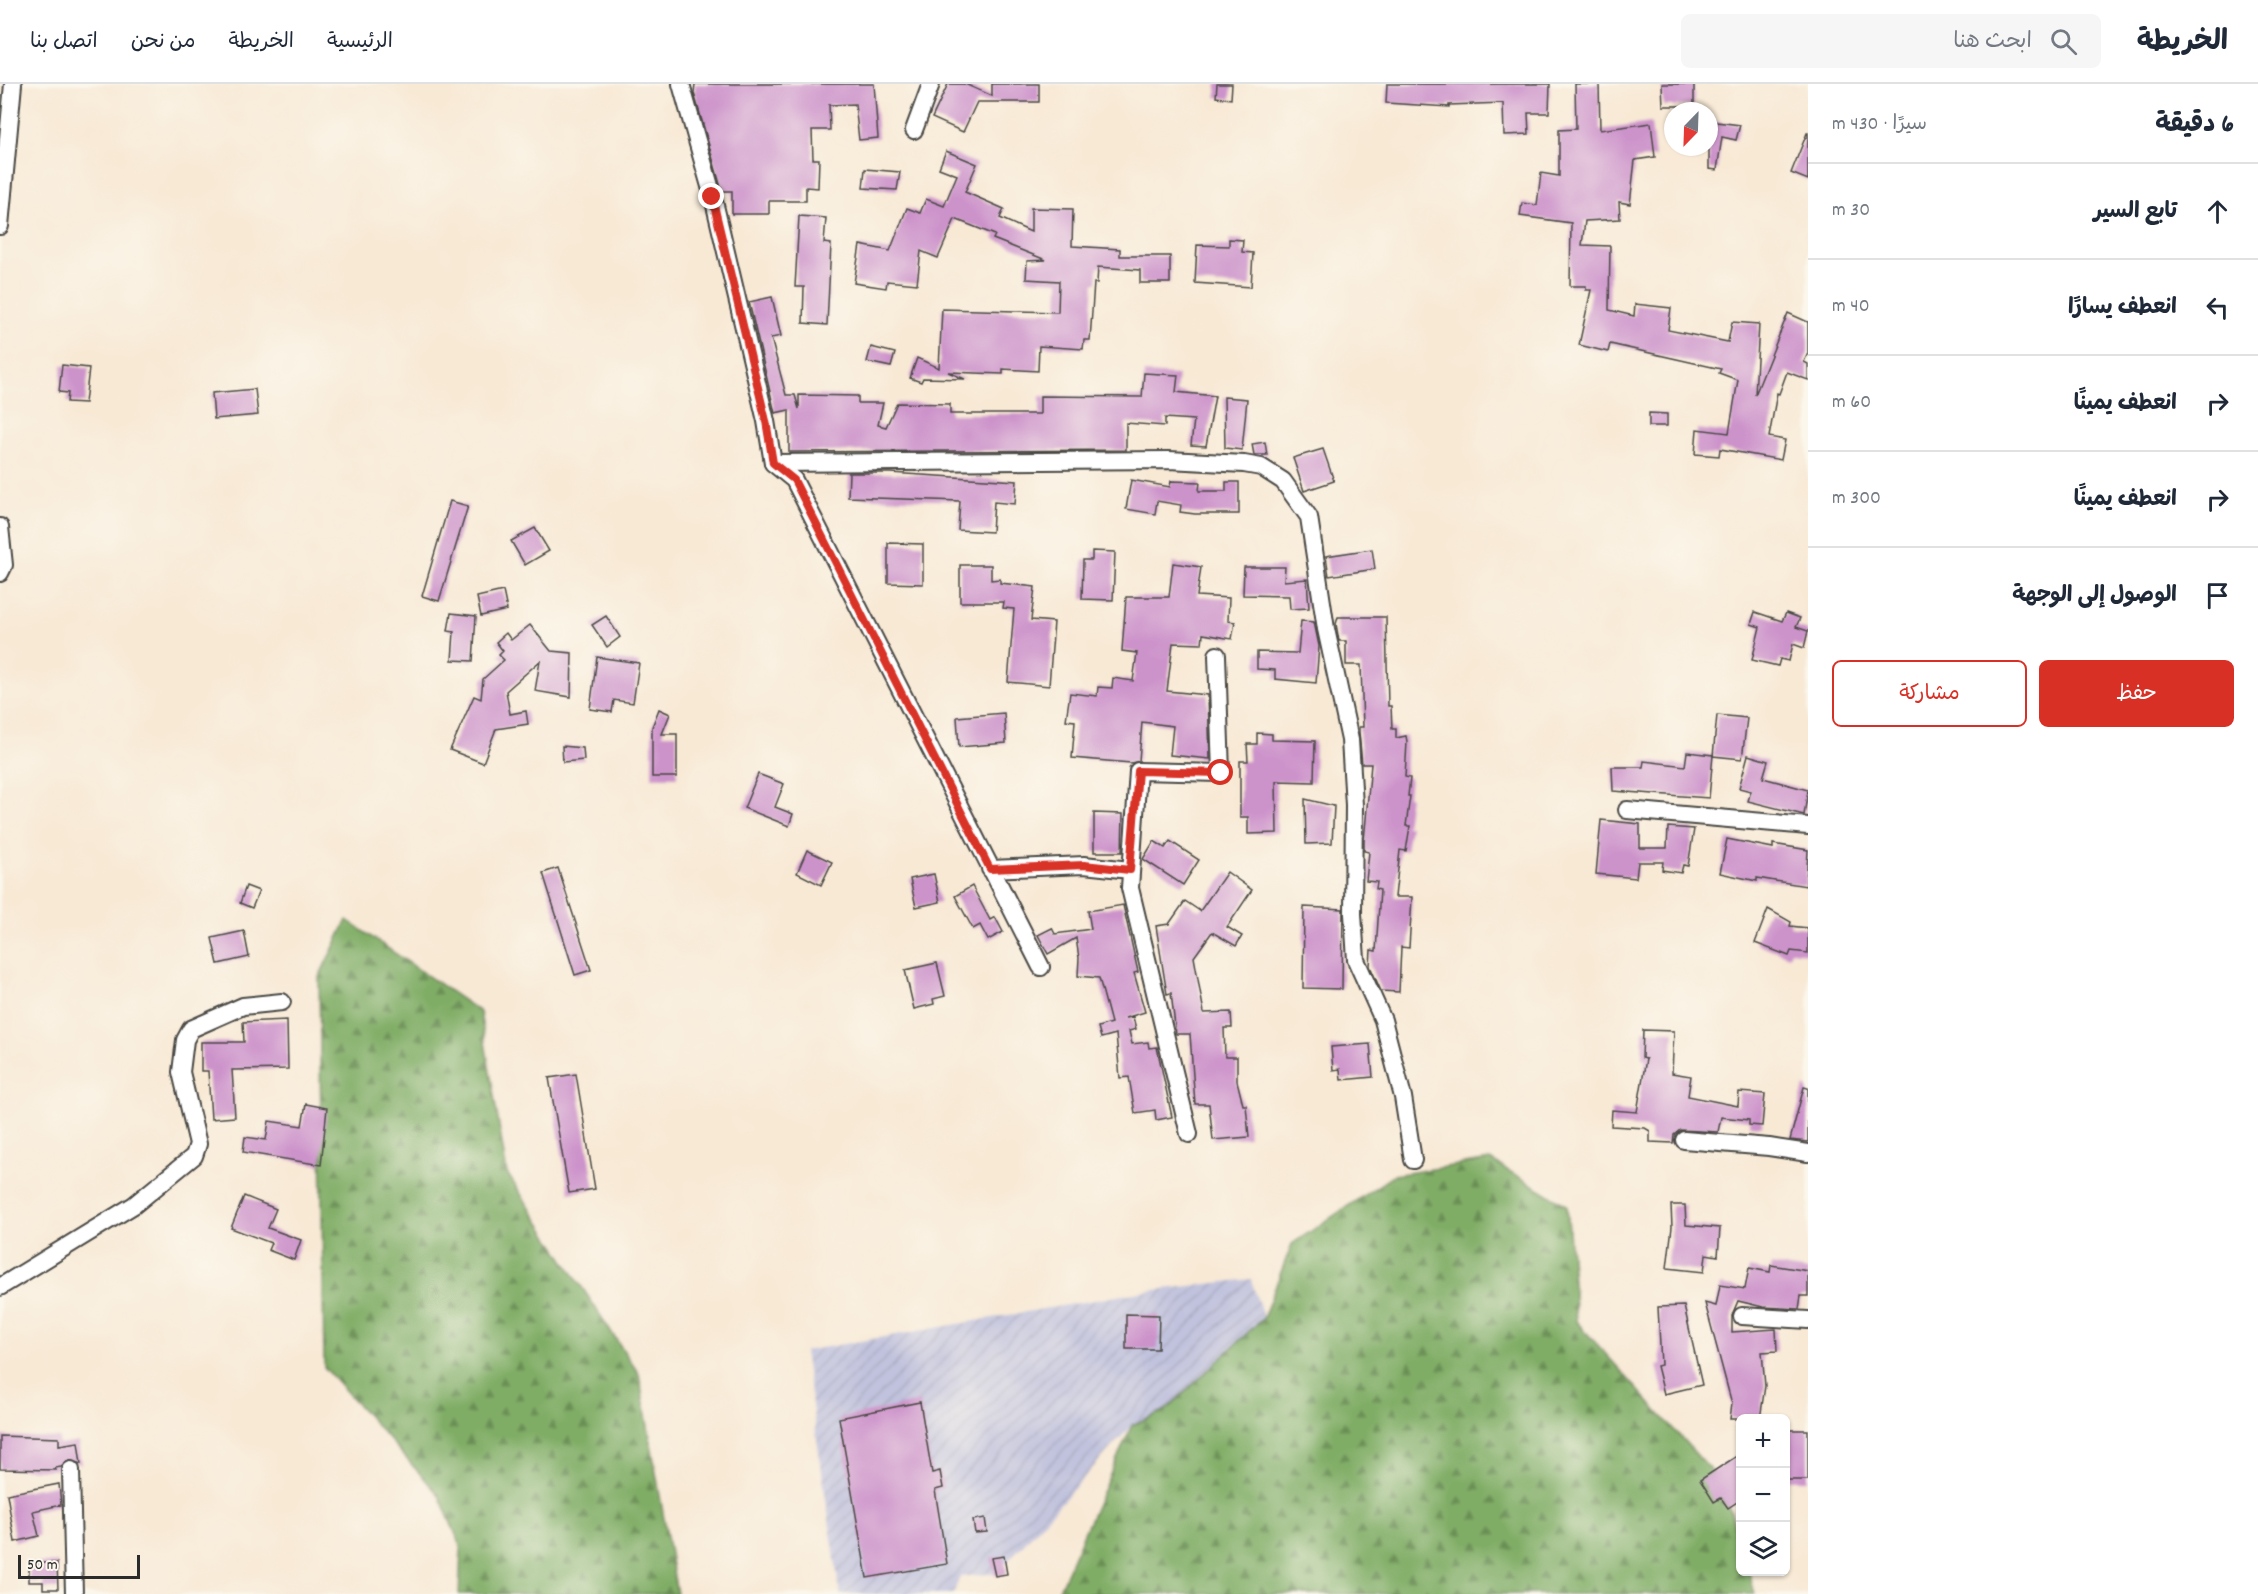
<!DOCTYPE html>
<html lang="ar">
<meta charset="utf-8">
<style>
body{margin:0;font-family:Dekko,"Playpen Sans Arabic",sans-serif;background:#f6f6f7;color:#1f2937;direction:rtl}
.controls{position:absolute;right:18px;bottom:18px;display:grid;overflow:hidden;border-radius:9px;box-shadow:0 2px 4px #0004}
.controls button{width:54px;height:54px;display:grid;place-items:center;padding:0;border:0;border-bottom:2px solid #e0e1e3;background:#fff;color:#1f2937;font:30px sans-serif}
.compass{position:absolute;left:1664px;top:18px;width:54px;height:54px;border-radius:50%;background:#fff;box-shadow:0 2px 4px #0004;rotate:203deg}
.scale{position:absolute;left:18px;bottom:15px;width:122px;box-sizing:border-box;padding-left:6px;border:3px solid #2b2b2b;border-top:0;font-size:16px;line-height:21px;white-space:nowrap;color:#2b2b2b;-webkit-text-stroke:4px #fbf7ec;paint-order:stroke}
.stop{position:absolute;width:18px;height:18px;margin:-14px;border:4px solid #d93025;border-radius:50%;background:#fff}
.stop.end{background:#d93025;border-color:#fff;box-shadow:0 2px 6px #0008}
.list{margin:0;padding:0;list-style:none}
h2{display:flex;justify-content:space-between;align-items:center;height:78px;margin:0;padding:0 24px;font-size:26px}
h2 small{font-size:20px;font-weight:400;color:#747a83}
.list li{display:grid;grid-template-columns:39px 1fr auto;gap:18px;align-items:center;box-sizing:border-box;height:96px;padding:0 24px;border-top:2px solid #e0e1e3}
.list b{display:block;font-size:22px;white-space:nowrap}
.list em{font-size:20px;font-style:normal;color:#747a83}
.actions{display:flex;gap:12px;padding:18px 24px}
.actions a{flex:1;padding:14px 0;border:2px solid #d93025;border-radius:9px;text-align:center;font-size:21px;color:#d93025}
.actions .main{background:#d93025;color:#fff}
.icon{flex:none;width:33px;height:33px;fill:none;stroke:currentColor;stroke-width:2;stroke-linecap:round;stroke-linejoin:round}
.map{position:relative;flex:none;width:1808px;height:1510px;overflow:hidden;direction:ltr}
header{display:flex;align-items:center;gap:36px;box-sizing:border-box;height:84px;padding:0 30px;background:#fff;border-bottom:2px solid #e0e1e3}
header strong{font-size:28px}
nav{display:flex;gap:33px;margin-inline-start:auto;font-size:21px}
.search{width:420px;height:54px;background:#f6f6f7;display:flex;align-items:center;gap:15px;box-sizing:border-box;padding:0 21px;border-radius:9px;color:#747a83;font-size:22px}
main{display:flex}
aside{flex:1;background:#fff}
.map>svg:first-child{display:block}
</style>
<header>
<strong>الخريطة</strong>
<div class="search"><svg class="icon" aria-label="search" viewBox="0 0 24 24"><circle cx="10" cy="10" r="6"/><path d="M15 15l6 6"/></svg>ابحث هنا</div>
<nav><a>الرئيسية</a><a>الخريطة</a><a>من نحن</a><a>اتصل بنا</a></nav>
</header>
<main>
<aside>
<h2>6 دقيقة<small>سيرًا · 430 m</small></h2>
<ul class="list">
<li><svg class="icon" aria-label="ahead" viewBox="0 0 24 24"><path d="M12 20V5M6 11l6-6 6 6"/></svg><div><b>تابع السير</b></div><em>30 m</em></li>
<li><svg class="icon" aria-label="left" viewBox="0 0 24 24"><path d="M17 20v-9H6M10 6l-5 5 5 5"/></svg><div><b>انعطف يسارًا</b></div><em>40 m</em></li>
<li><svg class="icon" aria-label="right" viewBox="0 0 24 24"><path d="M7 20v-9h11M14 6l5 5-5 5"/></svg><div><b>انعطف يمينًا</b></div><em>60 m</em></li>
<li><svg class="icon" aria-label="right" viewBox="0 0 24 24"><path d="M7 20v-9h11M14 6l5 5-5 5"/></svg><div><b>انعطف يمينًا</b></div><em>300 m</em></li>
<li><svg class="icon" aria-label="arrive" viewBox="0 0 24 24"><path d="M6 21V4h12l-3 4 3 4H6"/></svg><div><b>الوصول إلى الوجهة</b></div></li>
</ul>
<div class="actions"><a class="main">حفظ</a><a>مشاركة</a></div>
</aside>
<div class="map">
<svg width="1808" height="1510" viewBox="0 0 1808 1510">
<defs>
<pattern id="industrial-furrows" width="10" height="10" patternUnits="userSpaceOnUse" patternTransform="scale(1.5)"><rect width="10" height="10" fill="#c1c2dd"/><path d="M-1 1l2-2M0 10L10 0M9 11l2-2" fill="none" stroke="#a6a7be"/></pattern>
<pattern id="forest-firs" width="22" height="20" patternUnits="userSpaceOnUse" patternTransform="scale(1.5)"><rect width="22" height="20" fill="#80ad66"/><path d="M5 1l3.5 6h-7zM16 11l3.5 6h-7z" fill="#698d54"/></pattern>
</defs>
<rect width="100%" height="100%" fill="#fbf7ec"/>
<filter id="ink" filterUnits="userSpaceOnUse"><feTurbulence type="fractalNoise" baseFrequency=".0167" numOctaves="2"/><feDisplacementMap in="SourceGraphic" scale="12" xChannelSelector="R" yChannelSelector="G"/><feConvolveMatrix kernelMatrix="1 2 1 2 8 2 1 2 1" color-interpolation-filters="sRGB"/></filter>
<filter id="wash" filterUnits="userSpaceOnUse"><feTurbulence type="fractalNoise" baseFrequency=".008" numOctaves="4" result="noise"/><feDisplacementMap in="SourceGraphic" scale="24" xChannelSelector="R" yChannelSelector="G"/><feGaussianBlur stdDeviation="1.35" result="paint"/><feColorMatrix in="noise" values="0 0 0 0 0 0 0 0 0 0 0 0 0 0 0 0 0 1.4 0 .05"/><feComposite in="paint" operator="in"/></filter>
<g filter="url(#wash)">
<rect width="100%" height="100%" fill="#f8e9d5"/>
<!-- industrial -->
<path fill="url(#industrial-furrows)" d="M1251,1195L1263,1234L1166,1326L1132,1341L997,1489L960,1493L953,1510H840L804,1267L1146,1207Z"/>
<!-- forest -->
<g fill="url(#forest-firs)" stroke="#566c48" stroke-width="1.5">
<path d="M347,836L480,928L507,1089L639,1290L677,1510H459L461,1463L439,1411L324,1283L319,893Z"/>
<path d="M1490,1076L1567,1121L1576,1237L1722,1399L1740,1460V1488H1749L1755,1510H1057L1132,1341L1166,1326L1263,1234L1292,1160L1394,1091Z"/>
</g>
<g id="blocks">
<!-- building -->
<g fill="#cc92ca">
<path d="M695,0H874L878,54L859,56L855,20L829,21L830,46H812L813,75H819L818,104L806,103V117H769V130H732V107H722L694,9Z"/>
<path d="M948,0H965L992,12V0H1039V18H977L963,48L932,34Z"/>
<path d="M1217,0H1232L1231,15L1216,13Z"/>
<path d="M1387,0H1550L1549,29H1528L1529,50L1504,51L1503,19L1449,21V23L1386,19Z"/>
<path d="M1575,0H1599L1600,46L1651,39L1655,73L1635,76L1630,120L1619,118L1620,135L1585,137L1582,161L1610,162L1609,226L1634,232L1635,220L1671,224L1668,246L1728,258L1732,238L1759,240L1755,311L1788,229L1808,238V269L1804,278L1808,280V296L1787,288L1779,310L1777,309L1769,353L1785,356L1781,376L1720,365L1719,372L1695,370L1697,345L1729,349L1738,296L1719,289L1721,285L1610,260L1608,268L1579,261L1591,206H1586V202H1570L1571,139L1520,132L1522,119L1537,121L1541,89L1559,92V46L1576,45Z"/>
<path d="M1662,0H1694V22H1663Z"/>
<path d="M1709,37L1740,41L1736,56L1722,53L1717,86L1709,85Z"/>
<path d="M1807,49H1808V96L1791,89Z"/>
<path d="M946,67L977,80L965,108L1004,125L1000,134L1031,148V124L1073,125L1072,162L1120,165V172H1170V199H1140V186L1098,183L1097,199H1094L1090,256H1084L1083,265L1039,262L1038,287L1003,285V290L948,288L965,295L923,294L921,298L910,294L917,274L939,284L942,225L1058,228L1059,197L1026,195L1027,177L1046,176L993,155L995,151L955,135L938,174L921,167L917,200L887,197L886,204L854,199L860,161L890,167L907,124L920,129L926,115L944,122L957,91L939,84Z"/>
<path d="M865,85L900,88L897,106L863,104Z"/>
<path d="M799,132L826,134L824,159L831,160L827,241L803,239L804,203H795Z"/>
<path d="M1229,155L1243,156L1242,168L1253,169L1251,203L1195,199L1197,161L1229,162Z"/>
<path d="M772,213L781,252L771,254L786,311H795L799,325V311L858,312V319H883L878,341L886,343L897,319L950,320V330H1040V312L1142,313L1144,289L1178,291L1176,308L1215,312L1206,362L1191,361L1194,336L1165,334V342L1126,339V366L789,368V326L775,329L749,218Z"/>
<path d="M871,263L895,269L891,283L867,278Z"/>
<path d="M62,281L89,284L85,319L67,318L68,309L59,308Z"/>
<path d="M255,305L258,331L214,335L212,309Z"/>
<path d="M1224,313L1247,315L1242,366L1225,364Z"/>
<path d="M1649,329L1667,330V342H1649Z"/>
<path d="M1265,358L1267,371H1254L1252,360Z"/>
<path d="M1323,365L1334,397L1304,407L1293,374Z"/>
<path d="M849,389H890L1017,397L1015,420L994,418L992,448L958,446L960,417L848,413Z"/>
<path d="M1131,396L1170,403L1171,397L1200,398L1199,407H1226V398H1239V430H1195L1180,428L1181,421L1157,417L1155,430L1126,425Z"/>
<path d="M450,417L468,422L439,517L422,512Z"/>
<path d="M535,444L549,467L525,481L511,457Z"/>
<path d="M888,459L923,460V500L888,499Z"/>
<path d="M1372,465L1375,485L1329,492L1326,472Z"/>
<path d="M1092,467L1115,468L1113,516L1082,515L1083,476H1092Z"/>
<path d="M1173,479L1201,483L1197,512L1229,514L1228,537L1235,538L1232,555L1203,550L1202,560L1173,559L1167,607L1208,611L1210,675L1170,671L1173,642L1142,638L1139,677L1131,679L1072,674L1075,637L1066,636L1070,609L1097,612L1098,603L1112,604L1113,594L1133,597L1137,569L1122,567L1126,513H1169Z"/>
<path d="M960,481H991V496L1000,495V499L1035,503L1031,536L1054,538L1049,602L1008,598L1014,525L1003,524L1004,518H960Z"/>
<path d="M1244,483H1285L1284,497L1307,495L1309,524L1290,525L1289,512L1243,511Z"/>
<path d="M503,507L507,526L481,532L477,513Z"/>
<path d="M1755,528L1782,537L1786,529L1800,534L1796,543L1808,547L1804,564L1793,560L1789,577L1780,575L1778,582L1752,576L1760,543L1751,540Z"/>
<path d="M451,529L476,532L473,577L452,576L454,548L448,547Z"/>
<path d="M606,532L620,553L607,563L592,541Z"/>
<path d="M1338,533H1386L1388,622H1391L1392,645H1396V654L1406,652L1407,658L1405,693L1410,694L1408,712H1410L1406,742H1410L1406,767L1400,766L1395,813H1412L1409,864L1401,863L1399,908L1381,907L1370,882L1371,866L1376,867L1380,806L1376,805L1377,798L1366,797L1369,768L1364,767V757L1371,680H1362L1359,648V643H1363L1361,581H1346V557H1339L1336,540Z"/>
<path d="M1301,537L1314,538L1319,562L1316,599L1275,595V586L1257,585V568L1298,569Z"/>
<path d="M530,541L551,567L572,569L571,613L535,607L540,577L506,607L510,630L526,627L528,640L496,645L483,679L450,666L474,612L481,615L483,595L504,576L499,571L503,567L496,558L506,549L511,556Z"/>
<path d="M597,573L639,579L633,619L614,616L612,628L590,625Z"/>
<path d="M659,625L670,630L662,650H677V693H652V643Z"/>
<path d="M1004,629L1006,659L959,663L957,633Z"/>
<path d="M1717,631L1747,634L1742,675L1713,672Z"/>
<path d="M1257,649L1272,650V656L1315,657L1314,698L1276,697L1277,749L1248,750V733H1240V677H1248L1247,660H1257Z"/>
<path d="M562,662L583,664L584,676L563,678Z"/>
<path d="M1687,668L1713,671L1709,714L1613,707L1612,683H1643L1644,677L1685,682Z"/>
<path d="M1748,671L1768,677L1763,694L1808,706L1804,731L1748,717L1751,707L1739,704Z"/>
<path d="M758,690L784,700L775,723L793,730L789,742L744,724Z"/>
<path d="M1305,715L1334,722L1332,759L1306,760Z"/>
<path d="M1094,729L1123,730L1122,768H1094Z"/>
<path d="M1601,736L1640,740V764H1667L1668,743L1694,745L1688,782L1683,781L1681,789L1662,786L1663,778H1638L1636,794L1596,790Z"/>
<path d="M1727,755L1773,764V760L1808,766L1806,802L1757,794V797L1720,789Z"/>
<path d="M1154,757L1165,764L1170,757L1199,776L1183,801L1143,775Z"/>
<path d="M807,766L832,778L821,801L797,789Z"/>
<path d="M558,784L591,886L575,891L543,789Z"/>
<path d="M1227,788L1252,806L1227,843L1242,852L1236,862L1212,848L1194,873L1204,929L1231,928L1232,944H1224L1225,973H1237V997L1243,1021H1246L1249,1053L1213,1056L1209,1020H1195L1190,950H1176L1171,909L1167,910L1156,842L1169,840L1185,817L1200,827Z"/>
<path d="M934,790L940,818L916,823L910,795Z"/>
<path d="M246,802L259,807L252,824L240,819Z"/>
<path d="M972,802L990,836L995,833L1003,848L988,856L980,841L973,845L955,812Z"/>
<path d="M1123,821L1138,888L1134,889L1145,928L1125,934L1133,933L1136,945L1129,947L1132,960L1148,958L1149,964L1157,963L1172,1033L1156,1036L1155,1026L1135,1029L1129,993L1120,994L1116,950L1101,954L1098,943L1111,939L1099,894L1078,892L1079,874L1076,854L1048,870L1038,851L1052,844L1055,850L1091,845L1088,827Z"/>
<path d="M1304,823L1343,825L1342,905L1303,904Z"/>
<path d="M1768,825L1791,838L1790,842L1808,844V869L1791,867L1789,872L1755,859Z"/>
<path d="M244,847L249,873L218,880L212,854Z"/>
<path d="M937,879L945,912L933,915L934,920L914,925L905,886Z"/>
<path d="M287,936L288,985L232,986L235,1033L211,1035L208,987H201V958H244L243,938Z"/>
<path d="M1643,946L1674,947L1672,989L1691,992L1688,1012L1738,1022L1739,1008L1765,1010L1762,1042L1749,1041V1036L1721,1033L1718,1048L1680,1046L1674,1051L1673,1059L1650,1058V1047L1645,1044L1611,1042L1612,1026L1637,1028L1646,975L1642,974Z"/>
<path d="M1370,960L1373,993L1341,996L1340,985L1333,986L1331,963Z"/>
<path d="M576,990L595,1105L569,1109L549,994Z"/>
<path d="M1804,1003L1808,1004V1058L1790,1056Z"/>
<path d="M306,1020L327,1024L321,1081L243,1068L245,1053L266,1056L269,1037L302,1042Z"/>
<path d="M244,1112L276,1125L268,1144L301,1156L294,1176L268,1166L271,1159L231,1144Z"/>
<path d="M1671,1121H1685L1686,1141L1720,1144L1718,1172L1706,1170L1704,1188L1667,1184L1672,1143Z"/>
<path d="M1771,1181L1808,1187V1212H1801L1799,1225L1763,1223L1738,1217L1732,1231V1248L1776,1245L1777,1267L1762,1268L1765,1302L1760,1335H1730L1732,1320L1705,1219L1716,1222L1720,1201L1745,1205L1749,1184L1770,1188Z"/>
<path d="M1684,1222L1702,1301L1664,1310L1657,1282L1661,1281L1658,1223Z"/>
<path d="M1126,1230L1159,1231L1158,1265H1126Z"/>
<path d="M920,1318L932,1389L940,1387L943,1404L935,1406L947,1480L867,1494L839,1334Z"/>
<rect x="1785" y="1346" width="23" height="50"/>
<path d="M0,1352L59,1354V1361L78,1358L81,1380L70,1376L61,1383L55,1384L56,1386L0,1385Z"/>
<path d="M1740,1370V1416L1728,1424L1721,1414L1714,1418L1700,1396Z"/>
<path d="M59,1400L61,1421L33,1427L39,1452L15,1458L7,1410Z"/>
<path d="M985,1434L987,1448L975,1449L973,1436Z"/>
<path d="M1004,1472L1007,1490L995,1492L991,1474Z"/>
<path d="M29,1479H57L58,1505H43V1498H29Z"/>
</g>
</g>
</g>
<g filter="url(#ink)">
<use href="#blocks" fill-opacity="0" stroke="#4a4844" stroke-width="1.5"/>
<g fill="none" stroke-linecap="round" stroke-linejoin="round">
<!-- minor casing -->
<g stroke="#4a4844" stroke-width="20">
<g id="minor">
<path d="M681,0L713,113L766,337L773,379L794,396L1041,883"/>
<path d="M914,46L931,0"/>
<path d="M0,142L13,0"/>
<path d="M773,379L1169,376L1244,380L1261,383L1283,397L1309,433L1326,545L1350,656L1354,721L1353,830L1356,876L1383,936L1403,1013L1413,1076"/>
<path d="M0,443L4,481L0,489"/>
<path d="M1627,726L1808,742"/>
<path d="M990,785L1084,781L1130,786"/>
<path d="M1189,1050L1130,804L1138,687L1221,689L1217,571"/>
<path d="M1684,1056L1769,1063L1808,1069"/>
<path d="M0,1203L134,1121L194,1072L198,1060L181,988L185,956L191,945L243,922L282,918"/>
<path d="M1742,1232L1808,1236"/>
<path d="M71,1386L74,1510"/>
</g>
</g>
<!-- minor -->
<use href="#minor" stroke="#fff" stroke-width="16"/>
</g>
</g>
<g fill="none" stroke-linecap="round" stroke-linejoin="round" filter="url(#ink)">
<!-- route -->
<path stroke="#d93025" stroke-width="8" d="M712,113L766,337L773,379L794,396L990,785L1084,781L1130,786L1138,687L1221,689"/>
</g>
</svg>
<div class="controls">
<button>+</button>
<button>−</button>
<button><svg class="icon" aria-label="layers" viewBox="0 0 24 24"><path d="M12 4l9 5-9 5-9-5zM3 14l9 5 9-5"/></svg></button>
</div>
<svg class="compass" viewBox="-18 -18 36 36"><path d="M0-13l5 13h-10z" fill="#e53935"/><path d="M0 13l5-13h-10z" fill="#747a83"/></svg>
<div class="scale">50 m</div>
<div class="stop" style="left:1221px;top:689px"></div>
<div class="stop end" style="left:712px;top:113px"></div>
</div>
</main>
